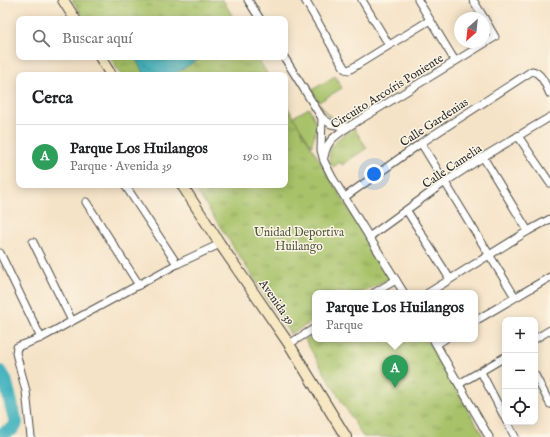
<!DOCTYPE html>
<html lang="es">
<meta charset="utf-8">
<style>
body{margin:0;font-family:"IM FELL English",serif;background:#f6f6f6;color:#202124}
.controls{position:absolute;right:12px;bottom:12px;display:grid;overflow:hidden;border-radius:8px;box-shadow:0 2px 10px #0003}
.controls button{width:36px;height:36px;display:grid;place-items:center;padding:0;border:0;border-bottom:1px solid #e0e0e0;background:#fff;color:#202124;font:20px sans-serif}
.compass{position:absolute;left:454px;top:12px;width:36px;height:36px;border-radius:50%;background:#fff;box-shadow:0 2px 10px #0003;rotate:207deg}
.you{position:absolute;left:374px;top:174px;width:14px;height:14px;margin:-10px;border:3px solid #fff;border-radius:50%;background:#1a73e8;box-shadow:0 0 0 6px #1a73e833}
.badge{display:grid;place-items:center;width:26px;height:26px;border-radius:50%;background:#db2777;color:#fff;font-size:13px;font-weight:700}
.pin{position:absolute;translate:-50% -33px;filter:drop-shadow(0 1px 2px #0008)}
.pin::after{content:'';position:absolute;top:21px;width:14px;height:12px;background:inherit;clip-path:polygon(0 0,100% 0,50% 100%)}
.popup{position:absolute;left:312px;top:290px;width:166px;height:52px;box-sizing:border-box;display:grid;place-content:center;border-radius:8px;background:#fff;filter:drop-shadow(0 1px 3px #0005);font-size:13px;white-space:nowrap;color:#757577}
.popup b{font-size:15px;color:#202124}
.popup::after{content:'';position:absolute;left:50%;top:100%;margin-left:-8px;border:8px solid transparent;border-top-color:#fff}
.list{margin:0;padding:0;list-style:none}
h2{display:flex;justify-content:space-between;align-items:center;height:52px;margin:0;padding:0 16px;font-size:17px}
h2 small{font-size:13px;font-weight:400;color:#757577}
.list li{display:grid;grid-template-columns:26px 1fr auto;gap:12px;align-items:center;box-sizing:border-box;height:64px;padding:0 16px;border-top:1px solid #e0e0e0}
.list b{display:block;font-size:15px;white-space:nowrap}
.list p{margin:0;font-size:13px;white-space:nowrap;color:#757577}
.list em{font-size:13px;font-style:normal;color:#757577}
.icon{flex:none;width:22px;height:22px;fill:none;stroke:currentColor;stroke-width:2;stroke-linecap:round;stroke-linejoin:round}
.map{position:relative;flex:none;width:550px;height:437px;overflow:hidden}
.search{position:absolute;background:#fff;box-shadow:0 2px 10px #0003;left:16px;top:16px;width:272px;height:44px;display:flex;align-items:center;gap:10px;box-sizing:border-box;padding:0 14px;border-radius:8px;color:#757577;font-size:15px}
.panel{position:absolute;background:#fff;box-shadow:0 2px 10px #0003;left:16px;top:72px;width:272px;height:116px;border-radius:8px}
.map>svg:first-child{display:block}
</style>
<div class="map">
<svg width="550" height="437" viewBox="0 0 550 437">
<defs>
<pattern id="park-tufts" width="24" height="20" patternUnits="userSpaceOnUse"><rect width="24" height="20" fill="#a7c269"/><path d="M3 7l-1-3M5 7V3M7 7l1-3M15 17l-1-3M17 17v-4M19 17l1-3" fill="none" stroke="#889e57"/></pattern>
<pattern id="water-ripples" width="26" height="14" patternUnits="userSpaceOnUse"><rect width="26" height="14" fill="#44b3be"/><path d="M2 4q2-2 4 0t4 0M15 11q2-2 4 0t4 0" fill="none" stroke="#39929b"/></pattern>
</defs>
<rect width="100%" height="100%" fill="#fcf5e5"/>
<filter id="ink" filterUnits="userSpaceOnUse"><feTurbulence type="fractalNoise" baseFrequency=".025" numOctaves="2"/><feDisplacementMap in="SourceGraphic" scale="8" xChannelSelector="R" yChannelSelector="G"/><feConvolveMatrix kernelMatrix="1 2 1 2 8 2 1 2 1" color-interpolation-filters="sRGB"/></filter>
<filter id="wash" filterUnits="userSpaceOnUse"><feTurbulence type="fractalNoise" baseFrequency=".012" numOctaves="4" result="noise"/><feDisplacementMap in="SourceGraphic" scale="16" xChannelSelector="R" yChannelSelector="G"/><feGaussianBlur stdDeviation="0.9" result="paint"/><feColorMatrix in="noise" values="0 0 0 0 0 0 0 0 0 0 0 0 0 0 0 0 0 1.4 0 .05"/><feComposite in="paint" operator="in"/></filter>
<g filter="url(#wash)">
<rect width="100%" height="100%" fill="#f5e3c8"/>
<!-- green -->
<g fill="#a7c269" stroke="#69764a">
<path d="M335,76L342,88L319,102L312,90Z"/>
<path d="M319,104H320C336,126 340,125 362,111L363,112C341,126 335,127 319,104Z"/>
<path d="M309,108C313,116 318,124 315,133C314,138 312,141 312,146L293,117Z"/>
</g>
<!-- park -->
<g fill="url(#park-tufts)" stroke="#69764a">
<path d="M72,0H223L234,19H85Z"/>
<path d="M110,57H257L268,75H121Z"/>
<path d="M285,103L390,278L362,293H315V320L290,334L193,185H285Z"/>
<path d="M354,128L367,148L342,165L340,162L333,167C321,148 340,137 354,128Z"/>
<path d="M315,334V339H426L484,437H363L305,340Z"/>
</g>
<!-- water -->
<path fill="url(#water-ripples)" stroke="#386f74" d="M136,57H202L173,75H145L135,58Z"/>
<g fill="none" stroke-linecap="round" stroke-linejoin="round">
<!-- river -->
<path stroke="#44b3be" stroke-width="14" d="M0,372L5,379L16,423L12,429L0,435"/>
</g>
</g>
<g filter="url(#ink)">
<g fill="none" stroke-linecap="round" stroke-linejoin="round">
<!-- street casing -->
<g stroke="#494743" stroke-width="9">
<g id="street">
<path d="M248,0L260,19"/>
<path d="M305,0L345,69L349,70L430,20"/>
<path d="M362,0L389,45"/>
<path d="M418,0L455,61"/>
<path d="M473,0L484,18"/>
<path d="M284,57L322,118L321,150L324,161L332,177L404,293"/>
<path d="M322,118L331,124L348,127"/>
<path d="M518,136L550,183"/>
<path d="M421,143L515,297"/>
<path d="M324,157C327,140 335,136 348,127L495,37L484,18"/>
<path d="M483,157L528,231"/>
<path d="M125,185L177,264"/>
<path d="M345,197L421,143L532,71C542,73 546,86 550,94"/>
<path d="M86,202L139,285"/>
<path d="M407,211L450,279"/>
<path d="M369,237L445,182L483,157L550,117"/>
<path d="M33,242L72,321"/>
<path d="M0,253L41,338"/>
<path d="M374,293L396,280"/>
<path d="M428,293L528,231L550,219"/>
<path d="M475,321L550,277"/>
<path d="M433,339L489,437"/>
<path d="M535,339L550,330"/>
<path d="M289,344L315,328"/>
<path d="M437,344L445,339"/>
<path d="M481,372L505,418"/>
<path d="M535,375L550,404"/>
<path d="M459,384L505,357"/>
<path d="M507,422L515,437"/>
<path d="M31,437L26,391L16,353L17,347L41,338L177,264L220,244"/>
</g>
</g>
<!-- secondary casing -->
<g stroke="#494743" stroke-width="12">
<g id="secondary">
<path d="M63,0L75,19"/>
<path d="M100,57L111,75"/>
<path d="M182,185L220,244L289,344L346,437"/>
</g>
</g>
<!-- street -->
<use href="#street" stroke="#fff" stroke-width="7"/>
<!-- secondary -->
<use href="#secondary" stroke="#f7e8c3" stroke-width="10"/>
</g>
</g>
<g text-anchor="middle" stroke-width="3" stroke-linejoin="round" paint-order="stroke">
<!-- street labels -->
<g font-size="12" fill="#2b2b2b" stroke="#fcf5e5">
<text transform="translate(387 91) rotate(-32)" y="4">Circuito Arcoíris Poniente</text>
<text transform="translate(434 122) rotate(-33)" y="4">Calle Gardenias</text>
<text transform="translate(452 166) rotate(-34)" y="4">Calle Camelia</text>
<text transform="translate(277 302) rotate(55)" y="4">Avenida 39</text>
</g>
<!-- park labels -->
<g font-size="12" fill="#50583e" stroke="#fcf5e5">
<text x="299" y="236">Unidad Deportiva<tspan x="299" dy="14">Huilango</tspan></text>
</g>
</g>
</svg>
<div class="controls">
<button>+</button>
<button>−</button>
<button><svg class="icon" aria-label="locate" viewBox="0 0 24 24"><circle cx="12" cy="12" r="6"/><path d="M12 2v4M12 18v4M2 12h4M18 12h4"/></svg></button>
</div>
<svg class="compass" viewBox="-18 -18 36 36"><path d="M0-13l5 13h-10z" fill="#e53935"/><path d="M0 13l5-13h-10z" fill="#757577"/></svg>
<div class="you"></div>
<div class="pin badge" style="left:395px;top:388px;background:#2e9e5b">A</div>
<div class="popup"><b>Parque Los Huilangos</b>Parque</div>
<div class="search"><svg class="icon" aria-label="search" viewBox="0 0 24 24"><circle cx="10" cy="10" r="6"/><path d="M15 15l6 6"/></svg>Buscar aquí</div>
<section class="panel">
<h2>Cerca<small></small></h2>
<ul class="list">
<li><span class="badge" style="background:#2e9e5b">A</span><div><b>Parque Los Huilangos</b><p>Parque · Avenida 39</p></div><em>190 m</em></li>
</ul>
</section>
</div>
